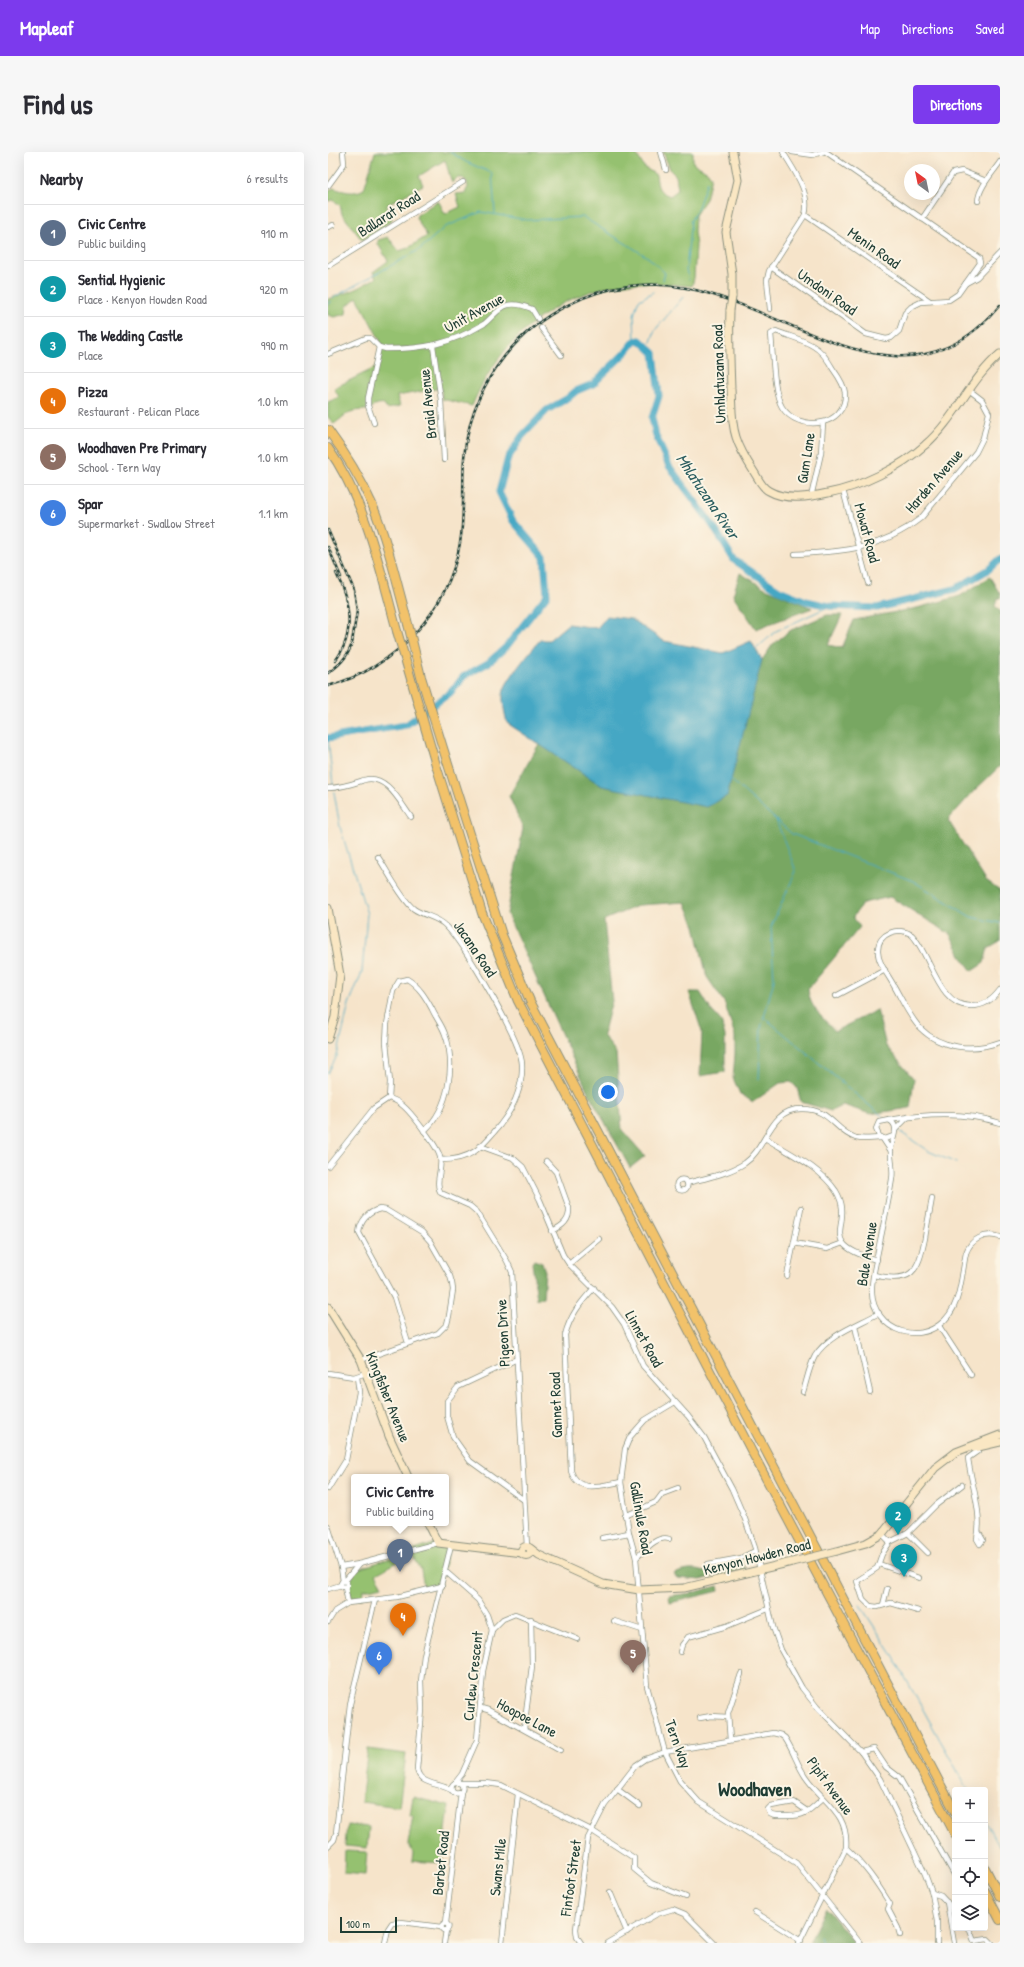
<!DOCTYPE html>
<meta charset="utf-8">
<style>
body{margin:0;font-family:"Patrick Hand",sans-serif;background:#f7f7f7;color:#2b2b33}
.controls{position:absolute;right:12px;bottom:12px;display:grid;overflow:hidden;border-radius:4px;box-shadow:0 4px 16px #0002}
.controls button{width:36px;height:36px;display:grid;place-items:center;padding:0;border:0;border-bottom:1px solid #e1e1e2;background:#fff;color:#2b2b33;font:20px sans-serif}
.compass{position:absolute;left:576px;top:12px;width:36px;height:36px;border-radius:50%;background:#fff;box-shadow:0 4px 16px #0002;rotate:327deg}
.scale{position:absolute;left:12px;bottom:10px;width:57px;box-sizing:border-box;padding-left:4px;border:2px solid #1f3d34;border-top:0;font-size:11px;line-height:14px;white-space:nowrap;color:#1f3d34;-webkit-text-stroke:3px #fcf5e5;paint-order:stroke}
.you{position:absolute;left:280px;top:940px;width:14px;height:14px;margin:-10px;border:3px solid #fff;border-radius:50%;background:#1a73e8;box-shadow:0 0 0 6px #1a73e833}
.badge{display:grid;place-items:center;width:26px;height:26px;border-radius:50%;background:#7c3aed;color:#fff;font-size:13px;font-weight:700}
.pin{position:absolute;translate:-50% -33px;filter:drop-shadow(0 1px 2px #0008)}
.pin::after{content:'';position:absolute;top:21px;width:14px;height:12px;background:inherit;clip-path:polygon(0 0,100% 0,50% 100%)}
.popup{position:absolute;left:23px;top:1322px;width:98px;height:52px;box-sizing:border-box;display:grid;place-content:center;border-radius:4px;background:#fff;filter:drop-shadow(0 1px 3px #0005);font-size:13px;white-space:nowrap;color:#7c7c81}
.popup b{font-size:15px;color:#2b2b33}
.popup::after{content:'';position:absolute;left:50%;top:100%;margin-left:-8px;border:8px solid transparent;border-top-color:#fff}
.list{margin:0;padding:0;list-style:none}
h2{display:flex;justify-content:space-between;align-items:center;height:52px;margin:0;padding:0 16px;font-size:17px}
h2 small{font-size:13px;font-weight:400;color:#7c7c81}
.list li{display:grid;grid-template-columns:26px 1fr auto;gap:12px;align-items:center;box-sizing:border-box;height:56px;padding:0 16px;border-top:1px solid #e1e1e2}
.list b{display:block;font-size:15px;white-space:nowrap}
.list p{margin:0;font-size:13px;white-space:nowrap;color:#7c7c81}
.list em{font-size:13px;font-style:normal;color:#7c7c81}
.icon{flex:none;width:22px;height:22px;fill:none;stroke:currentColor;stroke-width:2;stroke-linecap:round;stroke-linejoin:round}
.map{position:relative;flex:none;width:672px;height:1791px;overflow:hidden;border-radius:4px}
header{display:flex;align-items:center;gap:24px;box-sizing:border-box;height:56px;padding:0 20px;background:#7c3aed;color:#fff}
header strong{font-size:19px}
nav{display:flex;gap:22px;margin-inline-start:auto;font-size:14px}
.intro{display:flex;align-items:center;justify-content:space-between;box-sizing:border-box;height:96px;padding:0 24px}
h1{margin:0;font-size:28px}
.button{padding:10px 18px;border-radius:4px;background:#7c3aed;color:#fff;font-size:14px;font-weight:700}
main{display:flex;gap:24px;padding:0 24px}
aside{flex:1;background:#fff;border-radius:4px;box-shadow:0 4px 16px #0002}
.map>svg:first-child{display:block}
</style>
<header>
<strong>Mapleaf</strong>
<nav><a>Map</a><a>Directions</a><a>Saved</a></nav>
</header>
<div class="intro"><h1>Find us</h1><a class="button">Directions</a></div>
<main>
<aside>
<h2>Nearby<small>6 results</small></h2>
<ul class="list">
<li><span class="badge" style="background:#5c6f8a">1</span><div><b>Civic Centre</b><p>Public building</p></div><em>910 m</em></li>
<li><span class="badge" style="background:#0f9aa8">2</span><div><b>Sential Hygienic</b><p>Place · Kenyon Howden Road</p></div><em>920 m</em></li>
<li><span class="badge" style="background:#0f9aa8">3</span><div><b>The Wedding Castle</b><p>Place</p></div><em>990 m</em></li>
<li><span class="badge" style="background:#e8710a">4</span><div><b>Pizza</b><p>Restaurant · Pelican Place</p></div><em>1.0 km</em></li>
<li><span class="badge" style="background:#8d6e63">5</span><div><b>Woodhaven Pre Primary</b><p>School · Tern Way</p></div><em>1.0 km</em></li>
<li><span class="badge" style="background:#3f7fe0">6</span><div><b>Spar</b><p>Supermarket · Swallow Street</p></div><em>1.1 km</em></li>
</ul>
</aside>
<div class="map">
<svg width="672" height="1791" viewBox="0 0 672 1791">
<rect width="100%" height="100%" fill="#fcf5e5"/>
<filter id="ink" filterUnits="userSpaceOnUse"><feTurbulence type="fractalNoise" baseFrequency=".025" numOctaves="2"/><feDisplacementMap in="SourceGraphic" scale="8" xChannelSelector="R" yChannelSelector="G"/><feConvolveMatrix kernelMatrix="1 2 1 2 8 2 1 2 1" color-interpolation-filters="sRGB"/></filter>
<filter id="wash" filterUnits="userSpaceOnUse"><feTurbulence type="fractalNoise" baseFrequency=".012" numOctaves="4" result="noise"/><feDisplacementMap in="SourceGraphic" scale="16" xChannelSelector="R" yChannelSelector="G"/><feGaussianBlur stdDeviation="0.9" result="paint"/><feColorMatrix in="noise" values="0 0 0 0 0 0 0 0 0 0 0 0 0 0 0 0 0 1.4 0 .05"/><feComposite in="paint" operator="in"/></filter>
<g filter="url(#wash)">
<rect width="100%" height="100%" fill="#f6e4ca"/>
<!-- green -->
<g fill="#95c16f" stroke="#5a7f52">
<path d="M47,0H307L316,15L328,23C330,35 329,39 342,44L350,38L348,24L343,19L335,0H365V11L380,20L383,25L378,47L367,63L366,80L368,94L366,126L364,134C346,133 328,130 309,131C234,135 172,185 144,254L114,247L113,236L69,244L72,254L59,257L55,252C48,250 44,257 37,258C18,259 21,261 6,272L0,265V250L11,245L6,236L49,215L54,192L29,145L19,154L18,162L6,165L0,163V147L26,138L48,126L45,120L60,109L50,92V88L60,85L71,99L80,96L99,84L88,66L89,63L108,50H111L117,62L132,55L128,42L137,41L140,35L139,30L135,26H129L124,31L117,8L91,24L95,33L59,53V58L64,67L62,70L34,88L14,62L12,53L5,48L0,49V39L5,36C15,39 26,43 36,37Z"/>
<path d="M108,1391L121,1394L111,1434L96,1436L93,1418L84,1402L48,1422L55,1434L35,1438L34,1446L24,1447C20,1434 21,1426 30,1417Z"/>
<path d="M40,1597L78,1602L71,1655L33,1650Z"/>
<path d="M85,1645L121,1654L114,1711L84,1709L85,1701L80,1691L85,1664L82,1663Z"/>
<path d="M19,1673L41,1675L39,1696L17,1694Z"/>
<path d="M17,1699L39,1700L37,1723L16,1721Z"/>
</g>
<!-- forest -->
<g fill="#78a762" stroke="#4c724b">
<path d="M412,421L437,436L484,456L428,477L405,443Z"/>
<path d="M662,425L672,442V446H669L667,454L672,459V614L645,640L620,668L658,729L672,739V789L660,796L656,811L644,819L635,807L622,782L562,745L535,751L525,765L532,775L480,837C481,855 495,866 507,879L549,858L558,894L586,927L582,956L542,962L515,953L503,959L473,950L469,936L463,930L452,931L425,950L412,942L405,926L407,902V885L402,868L396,850L379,825L367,774L357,750L312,753L276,768L284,849L275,883L288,901L294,978L317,1004L302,1016L259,938L179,762L195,676L181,644L211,592L274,634L434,508L445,492L463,478L499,463H514L500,493L514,496L526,468L589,456L632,444Z"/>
<path d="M361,840H372L383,858L393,869L397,884V920L372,924L374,880Z"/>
<path d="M206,1108L214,1111L217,1119L215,1146L209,1147L204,1111Z"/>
<path d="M414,1412L417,1416L373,1428L349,1426L346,1422C356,1418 366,1416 376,1420Z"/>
<path d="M390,1434L391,1439L342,1451L341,1444L364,1441Z"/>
<path d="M498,1755V1756L527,1791H481Z"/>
</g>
<!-- water -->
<path fill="#45a7c4" stroke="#32727c" d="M279,464L303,467L336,489L395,501L423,489L434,508L399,644L379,655L274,634L179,571C177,561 173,548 176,538C179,527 204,497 212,488H221L240,472L269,476Z"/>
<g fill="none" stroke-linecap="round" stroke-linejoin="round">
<!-- stream -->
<g stroke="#45a7c4" stroke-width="1">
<path d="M122,0L138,10L164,21L167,61"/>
<path d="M361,128L358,118L363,68L370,55L379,30"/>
<path d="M0,152L8,144L91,98L117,75L153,60L199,68L255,65L321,106L337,121L335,128"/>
<path d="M307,189L306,163L310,149L325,140"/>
<path d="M321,196L327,178L356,144"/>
<path d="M428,497L448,479L502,454"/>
<path d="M0,586L5,633"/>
<path d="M403,628L464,682L585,729L643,765L672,771"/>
<path d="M436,865L555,965"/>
<path d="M0,921L9,904L21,852L34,820L39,762L12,675L6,640"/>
<path d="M431,927L433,876L446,828L443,775L468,719L448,668"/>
<path d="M571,979L600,999L628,1011"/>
<path d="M532,1453L564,1502L640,1638"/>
<path d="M657,1669L672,1696"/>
<path d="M492,1785L494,1791"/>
</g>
<!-- river -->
<path stroke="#45a7c4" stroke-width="7" d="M0,586L78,573L122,541L136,524L160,511L178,495L219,443L216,405L185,369L171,340L180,306L194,284L219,258L240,246L248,239L265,232L299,199L307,189L312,188L326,201L331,244L324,266L328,284L341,314L385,374L406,408L451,438L478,449L502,454L549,456L627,437L660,418L672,407"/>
</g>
</g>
<g filter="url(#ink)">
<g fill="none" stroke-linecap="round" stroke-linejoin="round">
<!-- street casing -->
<g stroke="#8a907f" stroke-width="6">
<g id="street">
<path d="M333,0L338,18"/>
<path d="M464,0L485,3L495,0"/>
<path d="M0,34L16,12L15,0"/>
<path d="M650,49C651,35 664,22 672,10"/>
<path d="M477,63L602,149"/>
<path d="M594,67L625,21L634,19L658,29"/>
<path d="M0,75L5,73"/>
<path d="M0,114L135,30"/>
<path d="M443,115L538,182L558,187L563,186L571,179L577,161L583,155L593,150L621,148L630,142L652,111L651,106L498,0"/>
<path d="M638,131L649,125L672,101"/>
<path d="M442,157L439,128L441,119L477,63C483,40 466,19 455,0"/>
<path d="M213,176L233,203"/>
<path d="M448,179C460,184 474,187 485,194C494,199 500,208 505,217C510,224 516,232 517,241C519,275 470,281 454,255C445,240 445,201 443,182Z"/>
<path d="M105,194L113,248L116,308"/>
<path d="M0,202L38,186H42L51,195L58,197C97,197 122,192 156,172C164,166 171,155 180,153C188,151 197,154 204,157L210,167"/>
<path d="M46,271L40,254V246L51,195"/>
<path d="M515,338L540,431"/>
<path d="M483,345L493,301L495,271"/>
<path d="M467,402C516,400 553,397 593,366L648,300L655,286L661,261L654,248L641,238"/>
<path d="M0,636C13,636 24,632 36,628C58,621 72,650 83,665"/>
<path d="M50,705C59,718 74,748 86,757C96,764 110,765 118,774C136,791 193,889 194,912C195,934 186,955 172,973C153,996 144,1008 113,1008"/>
<path d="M672,838C665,847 657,854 644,854C611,856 603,803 584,783C571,774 550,781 550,798C549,810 561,824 566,834C574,848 581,864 592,876C613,897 645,900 672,890"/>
<path d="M508,844L557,818"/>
<path d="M61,946L62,930L58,890L59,872L65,839L71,829L79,827C91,834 98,846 104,857C108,866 114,873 117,882C128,912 121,957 96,979"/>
<path d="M561,968C597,962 637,959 672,971"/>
<path d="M568,977L580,965"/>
<path d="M565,984L557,987L551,984L548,977L551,970L561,968C573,974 564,986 563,997C562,1007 566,1017 564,1027C560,1053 554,1079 549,1104C547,1116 543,1129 544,1140C544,1158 557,1174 573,1179C586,1183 600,1181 611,1173C633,1158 633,1125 638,1101C643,1087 657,1080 672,1085"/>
<path d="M437,986C461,1001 492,1015 508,1039C529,1073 484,1090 549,1108"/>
<path d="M555,987L563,999"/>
<path d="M152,994L185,1006L195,1015L212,1048L235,1103L241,1112L284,1155L296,1172L315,1214L360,1264L376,1285L404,1337L417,1367L427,1396L445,1475L453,1498L474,1536L489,1555L533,1600L552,1627L597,1722L604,1741L609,1769V1791"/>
<path d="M218,1009L228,1020L241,1056C242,1068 235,1074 224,1079"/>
<path d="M0,1014L46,956L61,946C66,948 70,949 74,953C83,960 110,995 112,1005C115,1016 106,1031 113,1041L142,1054L149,1060L179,1109L184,1120L199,1395"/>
<circle cx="354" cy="1033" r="5.5"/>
<path d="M359,1031C378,1026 400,1022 417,1011C439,996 441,957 473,957C503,956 506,979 528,986C536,988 545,986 553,986"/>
<path d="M466,1091L499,1097L515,1091"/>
<path d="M241,1112L271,1087"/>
<path d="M546,1123C584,1132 590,1120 597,1086C599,1072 602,1059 604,1046"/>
<path d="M459,1124L473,1056"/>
<path d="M266,1136C252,1151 242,1164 237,1183L243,1319C250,1342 274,1333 293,1330"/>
<path d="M527,1174L542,1240"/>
<path d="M611,1174L643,1223"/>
<path d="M189,1207L130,1235L119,1249V1264L125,1285L142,1309L196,1348"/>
<path d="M33,1208L110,1181L119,1172L121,1164L125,1138L124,1131L122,1124L102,1089L94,1080L58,1058L52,1057C40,1060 32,1069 31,1081L66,1145L80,1191"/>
<path d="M0,1221L26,1225L38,1221"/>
<path d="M475,1240C479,1228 481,1215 487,1204C500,1183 530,1173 551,1161"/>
<path d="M347,1250L317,1268L302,1285L297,1297L293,1330L301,1381L308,1406L319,1534L337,1600L352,1629L371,1650L468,1711L532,1791"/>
<path d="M651,1295L650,1299L640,1306C643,1332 655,1361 649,1387L652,1392L655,1388L651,1381"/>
<path d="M0,1337L18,1308L31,1240L29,1225"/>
<path d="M297,1364L328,1350L334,1342L350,1336"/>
<path d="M0,1374L13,1415L15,1429"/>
<path d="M580,1381L600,1401"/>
<path d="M554,1382L562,1390"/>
<path d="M274,1386L301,1381"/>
<path d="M308,1406C317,1398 329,1383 341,1387"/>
<path d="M380,1412L413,1406L427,1399"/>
<path d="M551,1412L591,1426"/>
<path d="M13,1415L31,1412L110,1391"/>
<path d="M117,1419L150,1448L159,1463L164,1478L155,1519L149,1588L134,1622L127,1631"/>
<circle cx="16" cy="1432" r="3"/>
<path d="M17,1429L31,1412"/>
<path d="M0,1437L13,1433"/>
<path d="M20,1451L69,1445L114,1434"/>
<path d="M555,1453L559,1437"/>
<path d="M590,1459L563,1451L549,1455L542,1454L535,1447L529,1429L549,1416L554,1402L562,1390L580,1381L608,1353L634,1333"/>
<path d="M286,1469L314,1478"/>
<path d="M0,1470L7,1459L20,1451L17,1435"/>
<path d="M164,1478L175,1467L187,1462L249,1487"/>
<path d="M352,1500L354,1493L360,1485L399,1474L440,1457"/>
<path d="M153,1556L160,1558L233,1598"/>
<path d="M372,1566L383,1564L400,1565"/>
<path d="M196,1577L204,1514L203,1467"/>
<path d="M402,1588L400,1561L413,1522"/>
<path d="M533,1600L546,1597L558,1615L571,1625L627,1724"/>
<circle cx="129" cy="1636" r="5.5"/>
<path d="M130,1631H158L173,1633L263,1678L306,1706V1717L323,1731L358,1745"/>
<path d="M289,1637L312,1654"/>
<path d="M123,1638C112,1631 91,1633 89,1617L94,1558L93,1529L96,1503L123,1393"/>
<path d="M479,1659L466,1650L443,1654L440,1657L442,1662C447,1665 452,1664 457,1664C477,1665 481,1659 495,1646"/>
<path d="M0,1694L6,1688L8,1681L22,1552L47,1448"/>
<path d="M518,1696C537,1713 549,1731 562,1752L560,1757L570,1776L572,1783"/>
<path d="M282,1740L299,1780"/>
<path d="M604,1741L613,1744L627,1759"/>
<path d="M619,1750L626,1791"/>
<path d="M427,1760L473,1789"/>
<path d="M118,1771L133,1640"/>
<circle cx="117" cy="1775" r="3.5"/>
<path d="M641,1776L646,1789L660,1787L664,1791"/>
<path d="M57,1791L60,1777L64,1771L73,1770L113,1775"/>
<path d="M116,1791L118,1778"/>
<path d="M174,1791L190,1642"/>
<path d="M253,1791L249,1785L248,1777L260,1686L277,1653L308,1613L317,1607L337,1600L445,1581L453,1583L457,1586C465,1598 469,1612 477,1624C495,1651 521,1660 518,1696L471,1791"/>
<path d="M279,1791L329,1762L345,1757L357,1762L386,1791"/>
</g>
</g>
<!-- secondary casing -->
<g stroke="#8a907f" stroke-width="9">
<g id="secondary">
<path d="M404,145V122L398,80L410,28L405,0"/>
<path d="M402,158C401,185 402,211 403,237C404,253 403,270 408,285C412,298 419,309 426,320C430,326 434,336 441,339C458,349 482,345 500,341C532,335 573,315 597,293C628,266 641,229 672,202"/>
<path d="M0,756L12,823L7,865L0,887"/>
<path d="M0,1155L33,1208L61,1284L80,1325"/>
<path d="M646,1296L672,1290"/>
<path d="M100,1371L110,1391L194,1401"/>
<circle cx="198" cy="1399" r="4.5"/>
<path d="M202,1396L211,1403L275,1432L311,1438L356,1436L464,1410"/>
<path d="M509,1399L538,1391L554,1382L607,1316L628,1300L672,1283"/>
</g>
</g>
<!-- highway casing -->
<g stroke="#8a907f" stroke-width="10">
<g id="highway">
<path d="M0,278C17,301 32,325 44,352C60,390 69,432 80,472"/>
<path d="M0,296C38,350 52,416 69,479"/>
<path d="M119,609L174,783L202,849L627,1660"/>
<path d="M108,613L154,761L190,849L424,1300L627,1682"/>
<path d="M657,1716L672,1745"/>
<path d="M657,1739L672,1768"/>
</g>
</g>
<!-- street -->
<use href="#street" stroke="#fff" stroke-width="4.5"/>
<!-- secondary -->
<use href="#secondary" stroke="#fae7c3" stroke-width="7"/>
<!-- highway -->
<use href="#highway" stroke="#f2c26a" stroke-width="8"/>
<!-- rail casing -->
<g stroke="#1f3d34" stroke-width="2.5">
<g id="rail">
<path d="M0,378L26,438L29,459L24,490"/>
<path d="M0,395L13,425"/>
<path d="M7,509C28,482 22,449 8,421"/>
<path d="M0,521C12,513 23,501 25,486"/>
<path d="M0,534C67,516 120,460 132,391C137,363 134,334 136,306C142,239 182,181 242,152C277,134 319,128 358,136C464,156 579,268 672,153"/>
</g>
</g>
<!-- rail -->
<use href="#rail" stroke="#fcf5e5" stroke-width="1" stroke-dasharray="3" stroke-linecap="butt"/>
<!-- secondary-bridge casing -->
<g stroke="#8a907f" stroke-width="9" stroke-linecap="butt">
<g id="secondary-bridge">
<path d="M402,158L404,145"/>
<path d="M464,1410L509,1399"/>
</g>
</g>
<!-- highway-bridge casing -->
<g stroke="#8a907f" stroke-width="10" stroke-linecap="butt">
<g id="highway-bridge">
<path d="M80,472L93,525L119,609"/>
<path d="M69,479L108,613"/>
</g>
</g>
<!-- secondary-bridge -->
<use href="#secondary-bridge" stroke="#fae7c3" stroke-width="7"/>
<!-- highway-bridge -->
<use href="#highway-bridge" stroke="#f2c26a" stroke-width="8"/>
</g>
</g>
<g text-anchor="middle" stroke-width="4" stroke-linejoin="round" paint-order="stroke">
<!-- street labels -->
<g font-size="15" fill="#1f3d34" stroke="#fcf5e5">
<text transform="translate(61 62) rotate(-33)" y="5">Ballarat Road</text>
<text transform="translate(546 96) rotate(35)" y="5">Menin Road</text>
<text transform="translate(499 140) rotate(35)" y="5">Umdoni Road</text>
<text transform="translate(146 161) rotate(-29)" y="5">Unit Avenue</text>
<text transform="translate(391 222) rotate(-92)" y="5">Umhlatuzana Road</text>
<text transform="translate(100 252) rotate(-96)" y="5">Braid Avenue</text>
<text transform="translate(478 306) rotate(-81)" y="5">Gum Lane</text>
<text transform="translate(606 329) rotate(-49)" y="5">Harden Avenue</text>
<text transform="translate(539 381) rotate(75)" y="5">Mowat Road</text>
<text transform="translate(147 797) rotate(56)" y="5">Jacana Road</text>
<text transform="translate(539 1102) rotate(-81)" y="5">Bale Avenue</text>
<text transform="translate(175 1181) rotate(-93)" y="5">Pigeon Drive</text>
<text transform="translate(316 1187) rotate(61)" y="5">Linnet Road</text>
<text transform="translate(60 1245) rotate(68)" y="5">Kingfisher Avenue</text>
<text transform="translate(228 1253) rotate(-92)" y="5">Gannet Road</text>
<text transform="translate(313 1366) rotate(80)" y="5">Gallinule Road</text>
<text transform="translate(429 1405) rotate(-14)" y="5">Kenyon Howden Road</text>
<text transform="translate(145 1524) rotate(-84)" y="5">Curlew Crescent</text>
<text transform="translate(199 1566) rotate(28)" y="5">Hoopoe Lane</text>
<text transform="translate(350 1592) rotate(70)" y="5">Tern Way</text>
<text transform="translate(502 1634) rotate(54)" y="5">Pipit Avenue</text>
<text transform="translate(113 1711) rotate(-84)" y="5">Barbet Road</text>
<text transform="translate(170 1715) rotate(-84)" y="5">Swans Mile</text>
<text transform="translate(243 1726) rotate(-82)" y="5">Finfoot Street</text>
</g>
<!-- water labels -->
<g font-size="16" font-style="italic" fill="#2a5d5f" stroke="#fcf5e5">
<text transform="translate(380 344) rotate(56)" y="6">Mhlatuzana River</text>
</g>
<!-- district labels -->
<g font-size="19" font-weight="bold" fill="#1f3d34" stroke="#fcf5e5">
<text x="427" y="1644">Woodhaven</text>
</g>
</g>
</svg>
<div class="controls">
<button>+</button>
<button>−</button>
<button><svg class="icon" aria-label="locate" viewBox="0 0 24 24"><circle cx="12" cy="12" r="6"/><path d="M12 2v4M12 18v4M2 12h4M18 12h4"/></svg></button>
<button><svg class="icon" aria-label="layers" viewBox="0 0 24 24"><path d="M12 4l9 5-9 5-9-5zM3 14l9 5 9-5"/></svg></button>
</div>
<svg class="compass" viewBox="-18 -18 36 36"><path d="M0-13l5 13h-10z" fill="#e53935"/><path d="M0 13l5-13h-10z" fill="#7c7c81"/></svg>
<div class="scale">100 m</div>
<div class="you"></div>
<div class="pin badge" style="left:72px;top:1420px;background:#5c6f8a">1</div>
<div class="popup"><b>Civic Centre</b>Public building</div>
<div class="pin badge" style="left:570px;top:1383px;background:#0f9aa8">2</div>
<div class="pin badge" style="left:576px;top:1425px;background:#0f9aa8">3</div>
<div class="pin badge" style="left:75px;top:1484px;background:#e8710a">4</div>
<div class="pin badge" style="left:305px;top:1521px;background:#8d6e63">5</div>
<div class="pin badge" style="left:51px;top:1523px;background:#3f7fe0">6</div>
</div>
</main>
